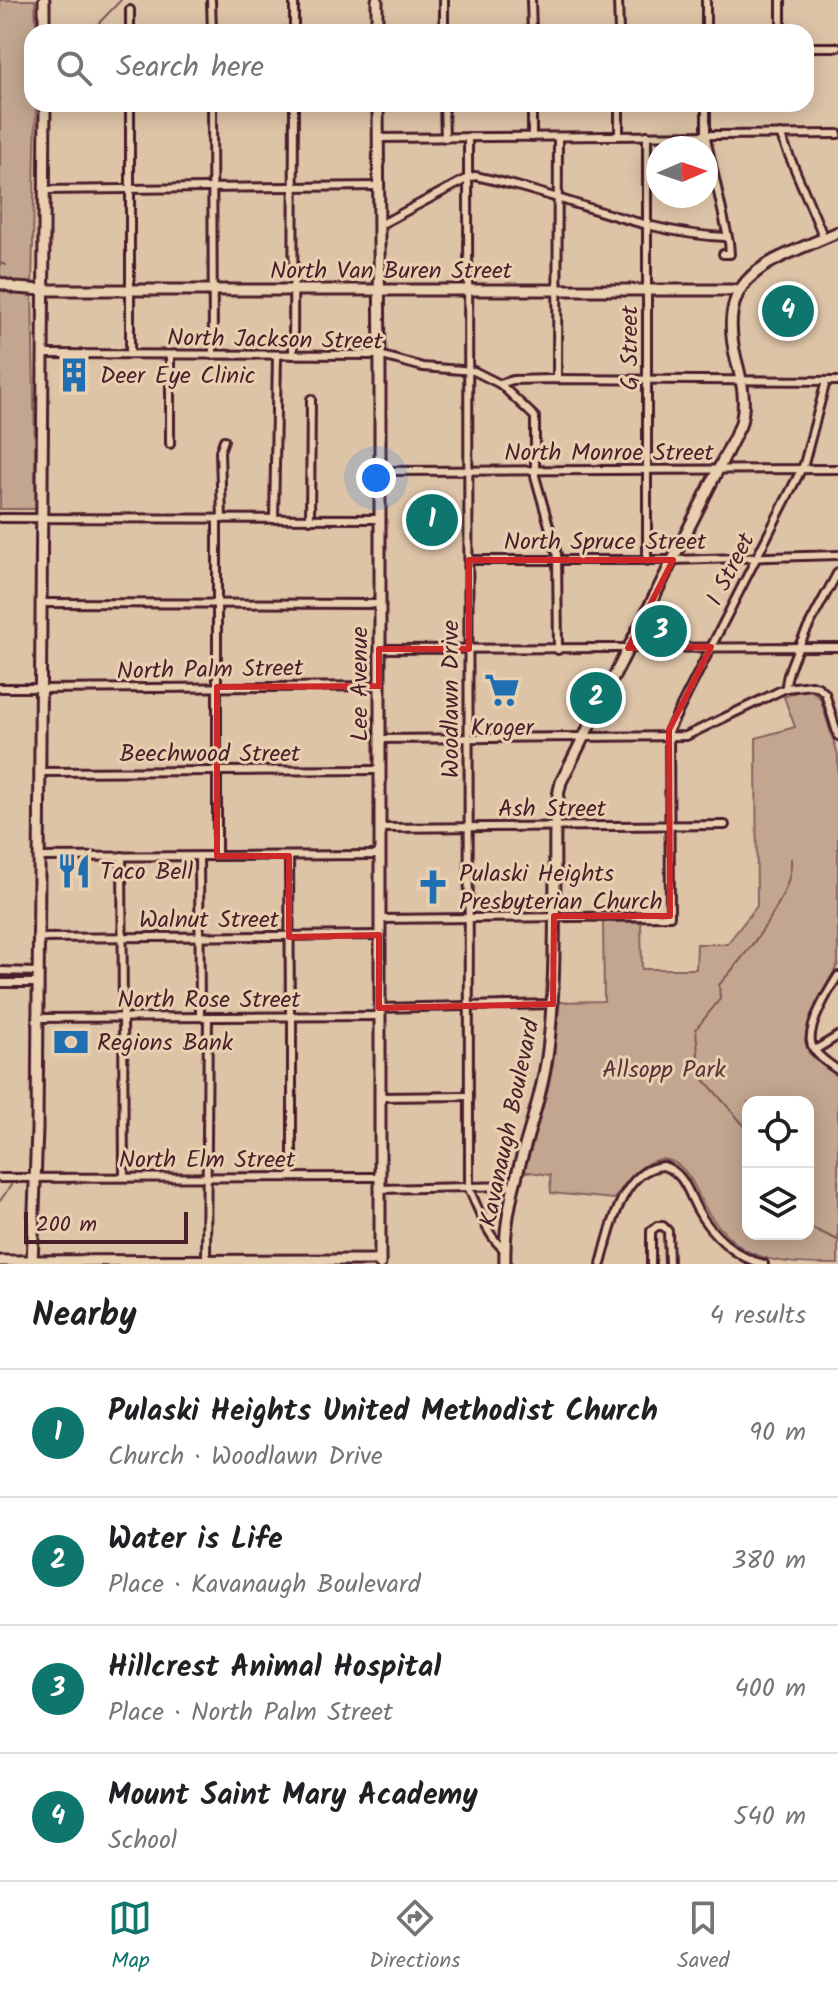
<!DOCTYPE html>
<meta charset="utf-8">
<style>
body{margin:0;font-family:Kalam,sans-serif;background:#f2f2f2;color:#202124}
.controls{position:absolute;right:24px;bottom:24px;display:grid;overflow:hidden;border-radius:16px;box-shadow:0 4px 20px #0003}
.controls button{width:72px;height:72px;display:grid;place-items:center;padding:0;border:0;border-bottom:2px solid #e0e0e0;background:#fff;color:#202124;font:40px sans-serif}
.compass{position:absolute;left:646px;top:136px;width:72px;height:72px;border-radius:50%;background:#fff;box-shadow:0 4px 20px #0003;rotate:88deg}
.scale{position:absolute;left:24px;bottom:20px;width:164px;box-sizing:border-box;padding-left:8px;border:4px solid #4a1f2b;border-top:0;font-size:22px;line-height:28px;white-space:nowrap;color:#4a1f2b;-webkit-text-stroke:6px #e7cfaf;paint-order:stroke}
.you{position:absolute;left:376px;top:478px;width:28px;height:28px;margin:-20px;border:6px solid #fff;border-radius:50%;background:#1a73e8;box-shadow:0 0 0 12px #1a73e833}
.badge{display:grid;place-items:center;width:52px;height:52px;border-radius:50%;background:#0f766e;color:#fff;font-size:26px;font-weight:700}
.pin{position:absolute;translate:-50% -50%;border:4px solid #fff;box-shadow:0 2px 8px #0006}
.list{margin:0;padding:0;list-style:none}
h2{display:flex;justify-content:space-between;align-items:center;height:104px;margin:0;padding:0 32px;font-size:34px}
h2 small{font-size:26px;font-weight:400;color:#757577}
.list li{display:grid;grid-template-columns:52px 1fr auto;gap:24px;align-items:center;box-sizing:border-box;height:128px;padding:0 32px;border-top:2px solid #e0e0e0}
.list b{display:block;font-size:30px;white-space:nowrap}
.list p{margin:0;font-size:26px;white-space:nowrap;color:#757577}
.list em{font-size:26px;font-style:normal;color:#757577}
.icon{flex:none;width:44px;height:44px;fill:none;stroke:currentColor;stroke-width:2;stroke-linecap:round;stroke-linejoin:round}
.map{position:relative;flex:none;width:838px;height:1264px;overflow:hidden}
.search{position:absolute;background:#fff;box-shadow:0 4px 20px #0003;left:24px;right:24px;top:24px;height:88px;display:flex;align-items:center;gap:20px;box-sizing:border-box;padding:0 28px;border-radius:24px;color:#757577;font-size:30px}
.sheet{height:616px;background:#fff}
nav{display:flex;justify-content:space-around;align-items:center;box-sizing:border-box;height:112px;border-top:2px solid #e0e0e0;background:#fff;font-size:22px;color:#757577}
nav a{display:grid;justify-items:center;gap:4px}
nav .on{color:#0f766e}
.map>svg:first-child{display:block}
</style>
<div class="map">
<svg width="838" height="1264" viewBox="0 0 838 1264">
<rect width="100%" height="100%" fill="#dec4a7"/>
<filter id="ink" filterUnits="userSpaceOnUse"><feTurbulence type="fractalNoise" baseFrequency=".0125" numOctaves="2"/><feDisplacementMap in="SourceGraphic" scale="16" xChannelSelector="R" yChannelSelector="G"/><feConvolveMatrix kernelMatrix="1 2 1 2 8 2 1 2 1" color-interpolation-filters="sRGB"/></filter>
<g filter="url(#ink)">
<!-- green -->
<g fill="#c2a690" stroke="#86625e" stroke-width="2" fill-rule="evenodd">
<path d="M0,0H35L36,32H32V104H36L32,289L36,509H0Z"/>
<path d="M811,690L820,698L838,755V964L810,1017L805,1041L809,1053L838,1076V1264C808,1264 773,1264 747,1251C730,1241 713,1222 704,1206C699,1197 696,1187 690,1178C662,1137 633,1172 614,1199L551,1193L550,1175L522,1171L553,1063L560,1002L604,1001L603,922H641L642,969H696L697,944H727L757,906L756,738L795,727L784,697L796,692ZM748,1102H808V1234H748Z"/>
</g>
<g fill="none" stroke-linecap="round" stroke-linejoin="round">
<!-- stream -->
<g stroke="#7e5856" stroke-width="2">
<path d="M83,32L97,25L121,0"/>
<path d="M0,263L6,265"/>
<path d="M748,1130L702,1077L699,1068L696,1029L720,999L719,985C743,958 794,897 791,859"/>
<path d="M0,1201L11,1185"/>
<path d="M808,1224L814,1229L838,1240"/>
</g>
<!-- street casing -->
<g stroke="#4a1f2b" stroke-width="12">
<g id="street">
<path d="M211,0L212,32"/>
<path d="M294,0V32"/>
<path d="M444,0V32"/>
<path d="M531,0L532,32"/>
<path d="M618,0L619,32"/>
<path d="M706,0V32"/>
<path d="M781,0V32"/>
<path d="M130,10V32"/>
<path d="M806,47H838"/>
<path d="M130,104V354"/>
<path d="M212,104L213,355"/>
<path d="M444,104L445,138"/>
<path d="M532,104V137"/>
<path d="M619,104V135"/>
<path d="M706,104V138L729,242L730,254H723"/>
<path d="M780,134L824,238"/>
<path d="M468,137L469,1189C479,1209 487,1237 505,1250"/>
<path d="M378,138L838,134"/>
<path d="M45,190L378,186"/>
<path d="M378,226L468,178L475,176C559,192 640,234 726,237"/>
<path d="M44,354L379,355L423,367L474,371L500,384L535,417V476L557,554L558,650"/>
<path d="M293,355L294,104"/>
<path d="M557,379L558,137"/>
<path d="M500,384L513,380L551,379L838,381"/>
<path d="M170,444V355"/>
<path d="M380,471L838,469"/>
<path d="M0,518L379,519"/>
<path d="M222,519L220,451L224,440"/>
<path d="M274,519L277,356"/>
<path d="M310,520L311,399"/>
<path d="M469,560H673L838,555"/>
<path d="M647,561V135"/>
<path d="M42,603L379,604"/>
<path d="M379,649L838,647"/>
<path d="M0,688H42"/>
<path d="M786,688C785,663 825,597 838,572"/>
<path d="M42,689L379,686"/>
<path d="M379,739L686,736L786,688L811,685L818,687L825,693L838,736"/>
<path d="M41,772L379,770"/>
<path d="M379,828L725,825"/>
<path d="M122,856L124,1177"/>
<path d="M199,856L200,1017"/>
<path d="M217,856V519"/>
<path d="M289,856L290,1017"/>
<path d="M40,857L379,855"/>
<path d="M379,919L670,916L669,730L804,464L826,381"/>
<path d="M39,938L379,935"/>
<path d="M0,971L38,972"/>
<path d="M838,976C829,990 808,1025 811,1042C812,1053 829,1064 838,1070"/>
<path d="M0,983H37"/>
<path d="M379,1008L553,1004"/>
<path d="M292,1017V1177"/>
<path d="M38,1018L379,1016"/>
<path d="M815,1050L838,1036"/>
<path d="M379,1097L469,1096"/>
<path d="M0,1178L380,1177"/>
<path d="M379,1189L513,1186"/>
<path d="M206,1260L208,1017"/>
<path d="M601,1264C610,1232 621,1169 663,1166C684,1172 688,1192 697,1209C710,1233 737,1259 764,1264"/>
<path d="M651,1264V1231L657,1226H663L668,1231L669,1264"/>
</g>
</g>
<!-- secondary casing -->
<g stroke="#4a1f2b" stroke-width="15">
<g id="secondary">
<path d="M44,0V32"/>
<path d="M377,0V32"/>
<path d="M378,104L380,376V1264"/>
<path d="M0,283L16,288L44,290H738"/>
<path d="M0,1261L380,1260"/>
<path d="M32,1264L37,1129L45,104"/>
<path d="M505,1264C502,1189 539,1123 548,1050C555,993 554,936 555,879C555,847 553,813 561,782L740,426C747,403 742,381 736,359C714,271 772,262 838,232"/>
</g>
</g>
<!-- street -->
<use href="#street" stroke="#e7cfaf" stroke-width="6"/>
<!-- secondary -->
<use href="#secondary" stroke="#e7cfaf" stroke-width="9"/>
</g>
</g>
<!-- marked area -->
<path fill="none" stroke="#cf2828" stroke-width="6" stroke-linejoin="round" d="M469,560H673L628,648L711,647L669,730L670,916H554L553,1004L379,1008V935L289,937V856H217V687L379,686V649H469Z"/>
<!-- icons -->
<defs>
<g id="building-bare" transform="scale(2.76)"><path d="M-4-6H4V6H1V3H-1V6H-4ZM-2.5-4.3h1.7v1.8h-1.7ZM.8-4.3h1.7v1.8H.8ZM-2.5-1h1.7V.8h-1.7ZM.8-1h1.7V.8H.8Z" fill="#1f6fb2" stroke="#e7cfaf" stroke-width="2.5" paint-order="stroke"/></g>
<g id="supermarket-bare" transform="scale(2.76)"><path d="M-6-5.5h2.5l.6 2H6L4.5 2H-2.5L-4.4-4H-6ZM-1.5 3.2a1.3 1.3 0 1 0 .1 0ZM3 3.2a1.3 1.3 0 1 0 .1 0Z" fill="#1f6fb2" stroke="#e7cfaf" stroke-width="2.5" paint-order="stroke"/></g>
<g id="restaurant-bare" transform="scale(2.76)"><path d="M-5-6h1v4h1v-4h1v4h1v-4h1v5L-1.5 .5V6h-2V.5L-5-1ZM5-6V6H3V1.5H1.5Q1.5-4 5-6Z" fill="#1f6fb2" stroke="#e7cfaf" stroke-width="2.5" paint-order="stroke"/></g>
<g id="church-bare" transform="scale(2.76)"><path d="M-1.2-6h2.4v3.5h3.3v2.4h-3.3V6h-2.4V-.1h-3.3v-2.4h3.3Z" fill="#1f6fb2" stroke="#e7cfaf" stroke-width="2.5" paint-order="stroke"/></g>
<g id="bank-bare" transform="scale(2.76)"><path d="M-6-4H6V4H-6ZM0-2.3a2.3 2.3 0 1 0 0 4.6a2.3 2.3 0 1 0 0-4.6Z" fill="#1f6fb2" stroke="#e7cfaf" stroke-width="2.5" paint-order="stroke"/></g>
</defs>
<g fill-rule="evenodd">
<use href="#building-bare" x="74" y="375"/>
<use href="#supermarket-bare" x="502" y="690"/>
<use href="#restaurant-bare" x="74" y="871"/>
<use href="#church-bare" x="433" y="887"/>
<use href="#bank-bare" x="71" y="1042"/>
</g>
<g text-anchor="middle" stroke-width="6" stroke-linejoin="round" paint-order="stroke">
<!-- street labels -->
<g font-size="24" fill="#4a1f2b" stroke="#e7cfaf">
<text x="391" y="278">North Van Buren Street</text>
<text transform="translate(275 339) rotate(1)" y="8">North Jackson Street</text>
<text transform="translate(629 348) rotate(-90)" y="8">G Street</text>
<text x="609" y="460">North Monroe Street</text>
<text x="605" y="549">North Spruce Street</text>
<text transform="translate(730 569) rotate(-63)" y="8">I Street</text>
<text transform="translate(210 669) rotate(-1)" y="8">North Palm Street</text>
<text transform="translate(359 684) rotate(-90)" y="8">Lee Avenue</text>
<text transform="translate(450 699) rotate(-90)" y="8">Woodlawn Drive</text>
<text x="210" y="761">Beechwood Street</text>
<text x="552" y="816">Ash Street</text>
<text x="209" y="927">Walnut Street</text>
<text x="209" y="1007">North Rose Street</text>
<text transform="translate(509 1123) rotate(-78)" y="8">Kavanaugh Boulevard</text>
<text x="207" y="1167">North Elm Street</text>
</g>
<!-- poi labels -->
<g font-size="24" fill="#4a1f2b" stroke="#e7cfaf" text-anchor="start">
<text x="100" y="383">Deer Eye Clinic</text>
<text x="502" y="735" text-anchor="middle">Kroger</text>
<text x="100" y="879">Taco Bell</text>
<text x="459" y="881">Pulaski Heights<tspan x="459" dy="28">Presbyterian Church</tspan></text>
<text x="97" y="1050">Regions Bank</text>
</g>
<!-- park labels -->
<g font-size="24" fill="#5c333a" stroke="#e7cfaf">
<text x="664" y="1077">Allsopp Park</text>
</g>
</g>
</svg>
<div class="controls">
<button><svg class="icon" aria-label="locate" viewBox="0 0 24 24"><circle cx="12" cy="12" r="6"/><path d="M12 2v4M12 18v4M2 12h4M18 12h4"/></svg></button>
<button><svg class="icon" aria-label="layers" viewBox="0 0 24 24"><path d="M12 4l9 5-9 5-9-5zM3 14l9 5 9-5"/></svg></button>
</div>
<svg class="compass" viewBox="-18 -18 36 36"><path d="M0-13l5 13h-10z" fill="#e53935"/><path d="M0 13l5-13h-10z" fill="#757577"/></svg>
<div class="scale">200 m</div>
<div class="you"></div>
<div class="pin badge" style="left:432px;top:520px">1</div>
<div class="pin badge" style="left:596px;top:698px">2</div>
<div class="pin badge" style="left:661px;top:631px">3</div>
<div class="pin badge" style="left:788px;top:311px">4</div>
<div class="search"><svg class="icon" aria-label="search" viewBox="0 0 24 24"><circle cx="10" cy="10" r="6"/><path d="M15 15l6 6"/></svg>Search here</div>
</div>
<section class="sheet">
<h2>Nearby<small>4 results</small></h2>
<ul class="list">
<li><span class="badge">1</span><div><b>Pulaski Heights United Methodist Church</b><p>Church · Woodlawn Drive</p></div><em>90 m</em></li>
<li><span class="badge">2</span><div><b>Water is Life</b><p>Place · Kavanaugh Boulevard</p></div><em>380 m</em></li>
<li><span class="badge">3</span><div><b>Hillcrest Animal Hospital</b><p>Place · North Palm Street</p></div><em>400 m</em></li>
<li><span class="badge">4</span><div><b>Mount Saint Mary Academy</b><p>School</p></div><em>540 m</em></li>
</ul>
</section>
<nav>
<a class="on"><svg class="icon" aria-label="map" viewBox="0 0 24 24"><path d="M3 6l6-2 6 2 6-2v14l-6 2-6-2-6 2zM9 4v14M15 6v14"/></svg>Map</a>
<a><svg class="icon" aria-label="directions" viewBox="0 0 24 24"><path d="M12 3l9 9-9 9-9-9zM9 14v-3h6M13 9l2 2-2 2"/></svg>Directions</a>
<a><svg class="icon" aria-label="saved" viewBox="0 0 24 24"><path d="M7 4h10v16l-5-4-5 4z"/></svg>Saved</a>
</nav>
